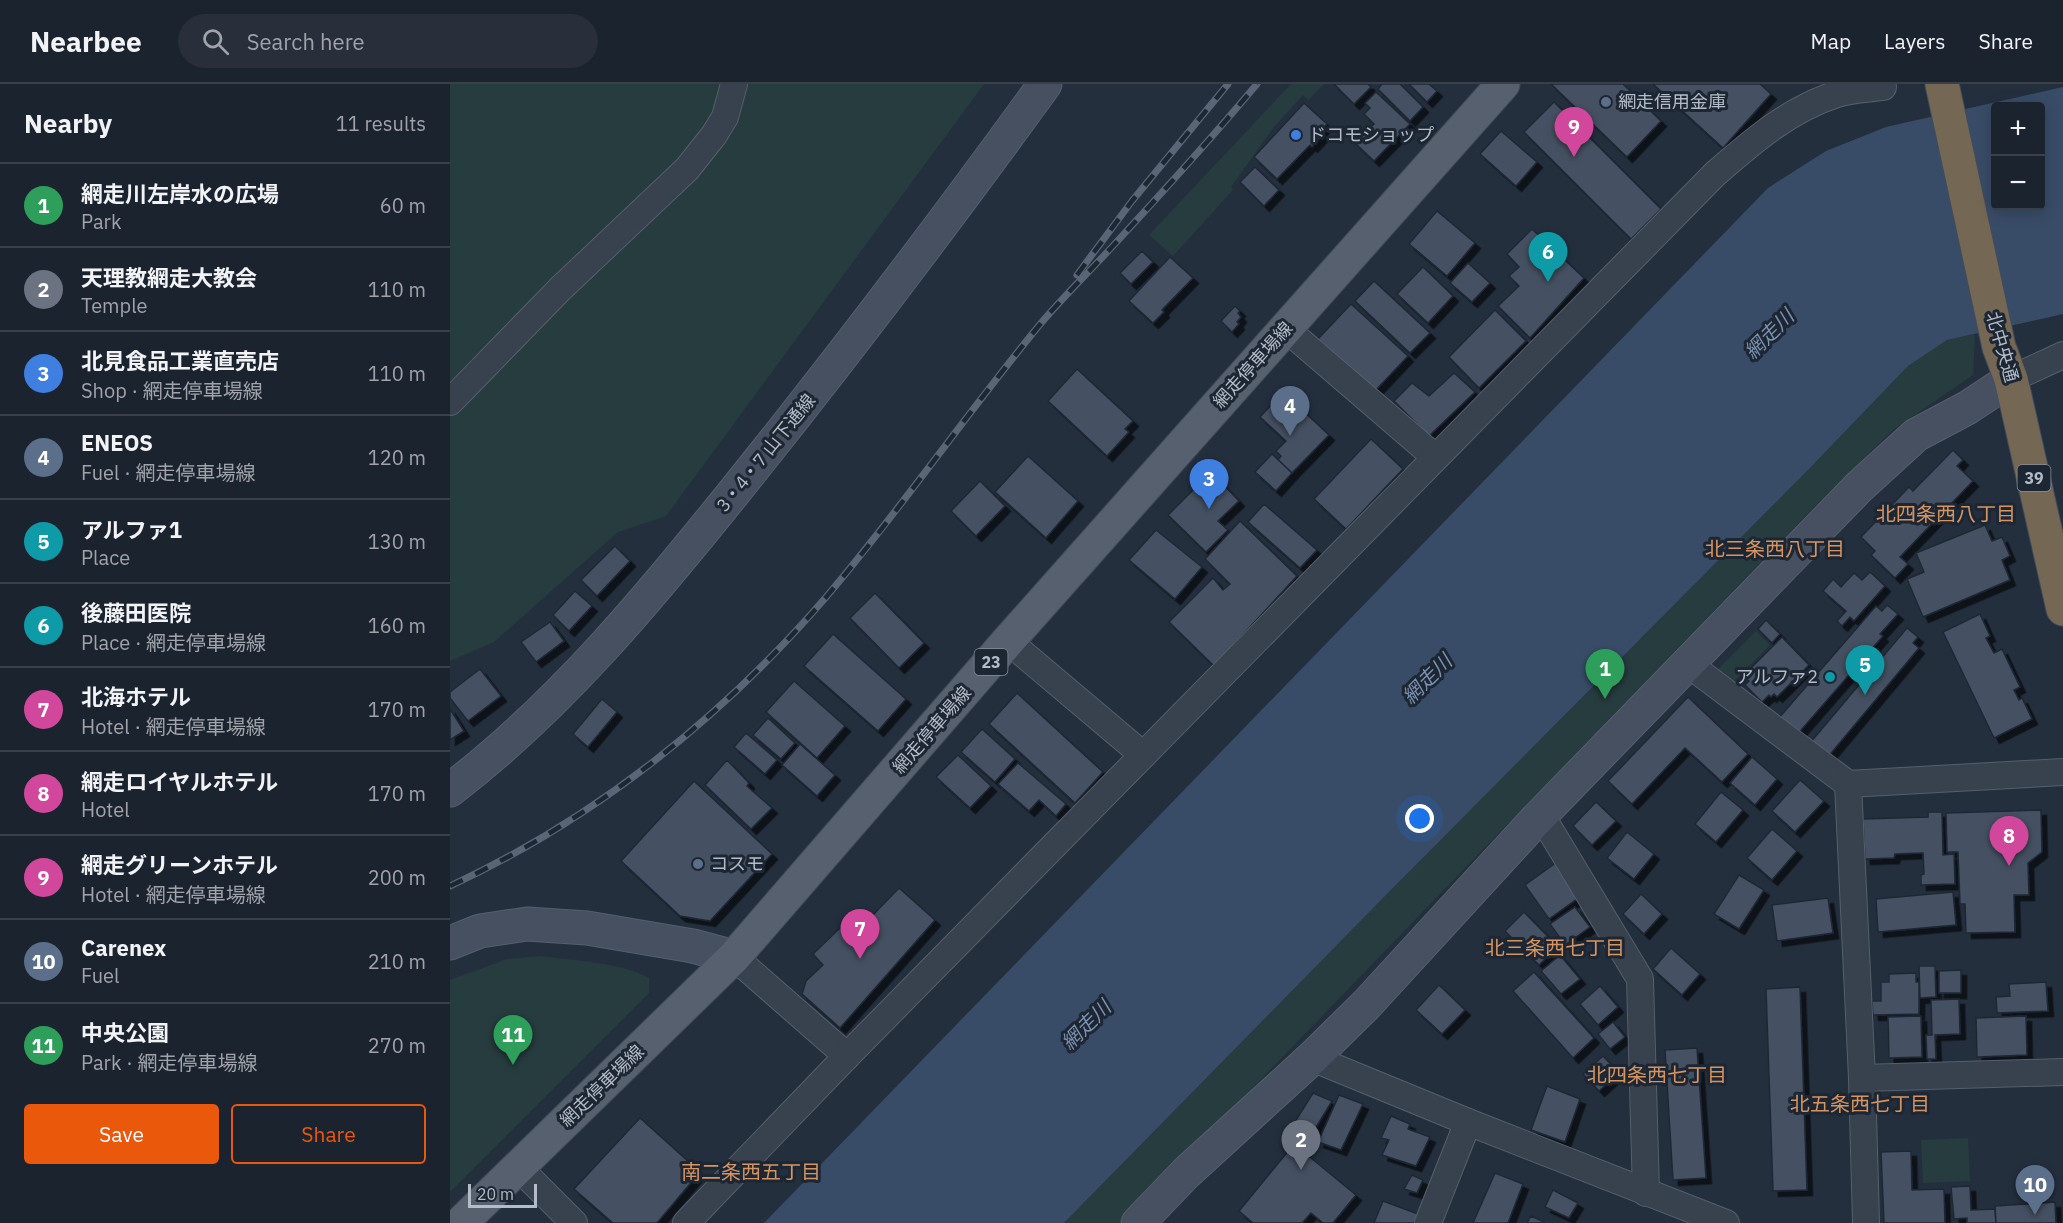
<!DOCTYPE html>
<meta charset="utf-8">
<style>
body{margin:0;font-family:"IBM Plex Sans","Noto Sans JP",sans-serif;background:#282f3a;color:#f1f3f6}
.controls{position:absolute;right:18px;top:18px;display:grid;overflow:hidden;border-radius:6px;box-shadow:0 3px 15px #0003}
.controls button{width:54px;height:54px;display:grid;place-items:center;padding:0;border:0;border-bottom:2px solid #39404a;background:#1b232e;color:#f1f3f6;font:30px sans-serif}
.scale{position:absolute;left:18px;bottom:15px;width:69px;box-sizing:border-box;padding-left:6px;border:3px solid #b4bcc9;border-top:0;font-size:16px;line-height:21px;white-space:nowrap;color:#b4bcc9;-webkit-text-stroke:4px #1d2633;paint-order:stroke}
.you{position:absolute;left:970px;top:735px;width:21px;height:21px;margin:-15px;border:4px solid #fff;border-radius:50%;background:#1a73e8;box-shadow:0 0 0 9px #1a73e833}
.badge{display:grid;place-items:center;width:39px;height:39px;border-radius:50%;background:#ea580c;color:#fff;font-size:20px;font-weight:700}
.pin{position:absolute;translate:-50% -50px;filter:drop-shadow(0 2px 3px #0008)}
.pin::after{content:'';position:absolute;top:32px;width:21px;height:18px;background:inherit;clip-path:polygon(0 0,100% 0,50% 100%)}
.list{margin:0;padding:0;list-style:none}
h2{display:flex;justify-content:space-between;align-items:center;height:78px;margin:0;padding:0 24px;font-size:26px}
h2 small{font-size:20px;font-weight:400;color:#a0a4aa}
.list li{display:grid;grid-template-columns:39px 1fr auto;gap:18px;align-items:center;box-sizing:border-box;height:84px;padding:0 24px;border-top:2px solid #39404a}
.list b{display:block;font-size:22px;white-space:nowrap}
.list p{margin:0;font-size:20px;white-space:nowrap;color:#a0a4aa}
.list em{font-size:20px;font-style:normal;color:#a0a4aa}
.actions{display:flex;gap:12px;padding:18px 24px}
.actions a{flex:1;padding:14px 0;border:2px solid #ea580c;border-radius:6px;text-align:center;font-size:21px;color:#ea580c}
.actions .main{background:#ea580c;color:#fff}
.icon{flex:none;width:33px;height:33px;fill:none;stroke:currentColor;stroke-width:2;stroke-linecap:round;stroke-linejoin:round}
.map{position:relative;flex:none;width:1613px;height:1139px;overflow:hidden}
header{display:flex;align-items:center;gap:36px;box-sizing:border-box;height:84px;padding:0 30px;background:#1b232e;border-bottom:2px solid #39404a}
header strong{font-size:28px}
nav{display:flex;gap:33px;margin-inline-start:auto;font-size:21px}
.search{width:420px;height:54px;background:#282f3a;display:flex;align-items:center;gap:15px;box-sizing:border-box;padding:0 21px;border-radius:33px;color:#a0a4aa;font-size:22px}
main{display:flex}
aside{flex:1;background:#1b232e}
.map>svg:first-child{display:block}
</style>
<header>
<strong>Nearbee</strong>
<div class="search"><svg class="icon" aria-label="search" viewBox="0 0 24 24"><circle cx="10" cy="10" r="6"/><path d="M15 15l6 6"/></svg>Search here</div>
<nav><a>Map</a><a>Layers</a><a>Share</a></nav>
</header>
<main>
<aside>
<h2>Nearby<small>11 results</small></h2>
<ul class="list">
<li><span class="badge" style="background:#2e9e5b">1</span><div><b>網走川左岸水の広場</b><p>Park</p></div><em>60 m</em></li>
<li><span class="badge" style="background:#6b7280">2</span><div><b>天理教網走大教会</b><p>Temple</p></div><em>110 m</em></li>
<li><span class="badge" style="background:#3f7fe0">3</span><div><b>北見食品工業直売店</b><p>Shop · 網走停車場線</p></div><em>110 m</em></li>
<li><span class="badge" style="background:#5c6f8a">4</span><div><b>ENEOS</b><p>Fuel · 網走停車場線</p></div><em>120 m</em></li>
<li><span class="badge" style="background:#0f9aa8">5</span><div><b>アルファ1</b><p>Place</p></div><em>130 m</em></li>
<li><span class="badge" style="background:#0f9aa8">6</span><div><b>後藤田医院</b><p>Place · 網走停車場線</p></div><em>160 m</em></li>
<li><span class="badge" style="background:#d1479c">7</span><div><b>北海ホテル</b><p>Hotel · 網走停車場線</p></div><em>170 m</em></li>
<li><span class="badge" style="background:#d1479c">8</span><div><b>網走ロイヤルホテル</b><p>Hotel</p></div><em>170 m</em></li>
<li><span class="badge" style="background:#d1479c">9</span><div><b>網走グリーンホテル</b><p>Hotel · 網走停車場線</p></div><em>200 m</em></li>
<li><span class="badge" style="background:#5c6f8a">10</span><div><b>Carenex</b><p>Fuel</p></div><em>210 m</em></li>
<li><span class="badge" style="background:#2e9e5b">11</span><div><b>中央公園</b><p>Park · 網走停車場線</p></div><em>270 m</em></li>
</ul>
<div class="actions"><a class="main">Save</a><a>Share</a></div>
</aside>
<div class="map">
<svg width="1613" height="1139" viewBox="0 0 1613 1139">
<defs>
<filter id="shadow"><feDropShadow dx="5.5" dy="5.5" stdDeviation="0" flood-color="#0009"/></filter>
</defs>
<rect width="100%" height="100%" fill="#242f3e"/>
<!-- green -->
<g fill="#263c3f">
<path d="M0,0H534L216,432L168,448L44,558L0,577Z"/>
<path d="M841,0H874L858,16L853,11L824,43L781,103L783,106L723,172L699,151Z"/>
<path d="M1525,250L1523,291L1444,345L1369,418L672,1139H614L935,812L1357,387L1458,282L1497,256Z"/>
<path d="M1306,547L1320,561L1280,601L1266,587Z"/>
<path d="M90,872C120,876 174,879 199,894V909L0,1108V896L57,875Z"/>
<path d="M1518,1054L1520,1097L1473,1099L1471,1056Z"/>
</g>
<!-- water -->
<path fill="#394c67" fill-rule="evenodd" d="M1613,3V230L1497,256L1458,282L1357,387L935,812L614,1139H314L1318,104L1376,67L1436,43ZM1546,22H1590V122H1546Z"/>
<!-- building -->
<g fill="#455162" stroke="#1f2835" stroke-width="1.5" filter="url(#shadow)">
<path d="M884,0H918L921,3L904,20Z"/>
<path d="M932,0H950L973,23L960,37L928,5Z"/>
<path d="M959,0H979L987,7L977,18Z"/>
<path d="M1101,0H1173L1211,37L1177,73Z"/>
<path d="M1203,0H1310L1321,10L1273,64Z"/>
<path d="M926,8L960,40L924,77L905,59L924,40L914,30L920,24L915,19Z"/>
<path d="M1104,18L1211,125L1181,155L1074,48Z"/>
<path d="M854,19L877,40L869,49L872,52L862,63L860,61L827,95L804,73Z"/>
<path d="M1051,47L1087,78L1066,102L1030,70Z"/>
<path d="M805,83L829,106L814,122L790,98Z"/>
<path d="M987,127L1025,159L997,192L959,160Z"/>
<path d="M1082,145L1134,194L1080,254L1048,222L1069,202L1059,192L1069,183L1057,170Z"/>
<path d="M692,167L703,178L681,200L670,189Z"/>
<path d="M720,173L743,194L712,226L714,228L703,239L679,217Z"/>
<path d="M1018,179L1040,199L1022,218L1000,199Z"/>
<path d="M973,183L1003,212L978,239L947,210Z"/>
<path d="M924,197L980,249L960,269L905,217Z"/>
<path d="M901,220L958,272L924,308L868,255Z"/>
<path d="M785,222L790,227L788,229L791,233L787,238L789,240L782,248L771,237Z"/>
<path d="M1045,226L1076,257L1029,304L999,273Z"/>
<path d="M627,285L683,337L675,345L679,348L657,372L598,317Z"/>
<path d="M1004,289L1025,308L979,352L944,317L962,299L979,312Z"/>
<path d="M833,308L879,351L842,389L828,376L831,372L826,367L836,357L810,333Z"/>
<path d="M921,355L953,385L896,445L864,415Z"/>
<path d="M1503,366L1513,376L1507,382L1523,397L1450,473L1458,480L1445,494L1421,471L1425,467L1411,453L1459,403L1463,407Z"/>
<path d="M822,370L842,389L826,407L805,388Z"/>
<path d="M578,372L628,417L596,454L545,408Z"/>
<path d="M761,388L789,417L768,437L778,446L756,468L718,431Z"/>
<path d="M530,397L555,422L526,452L501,427Z"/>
<path d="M814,420L867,466L850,484L798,438Z"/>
<path d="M790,437L847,492L764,582L719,538L763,494L773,506L780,500L755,475Z"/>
<path d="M1535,441L1542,457L1552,453L1560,472L1552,476L1560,496L1473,533L1457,495L1474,488L1466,469Z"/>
<path d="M706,446L752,483L725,515L679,476Z"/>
<path d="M165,462L180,477L147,512L131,496Z"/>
<path d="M1420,488L1435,502L1404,537L1400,533L1392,542L1387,537L1396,527L1373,507L1383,495L1391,503L1404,489L1412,496Z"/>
<path d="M125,507L142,522L119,547L103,531Z"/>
<path d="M425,509L474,559L449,584L400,534Z"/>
<path d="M1437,521L1448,530L1430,550L1433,552L1345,653L1328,635L1426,522L1432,527Z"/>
<path d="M1530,530L1540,552L1536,554L1544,569L1552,565L1570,603L1564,606L1569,616L1572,614L1582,635L1544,654L1493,548Z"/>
<path d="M1316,536L1330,550L1322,559L1308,545Z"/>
<path d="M100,538L114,557L86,578L71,558Z"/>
<path d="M1457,544L1468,553L1463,559L1469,564L1377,674L1360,659Z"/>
<path d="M383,550L456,615L428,647L354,582Z"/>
<path d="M1332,553L1359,581L1327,613L1324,610L1321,613L1319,611L1312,618L1295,601L1299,597L1293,592Z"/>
<path d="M30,585L51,612L18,637L0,614V608Z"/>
<path d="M344,597L395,642L367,674L316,628Z"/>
<path d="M567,609L653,688L625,719L539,640Z"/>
<path d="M1238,613L1298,670L1272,698L1235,664L1182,720L1158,697Z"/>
<path d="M152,615L167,628L138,663L123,650Z"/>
<path d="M0,625L14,647L0,656Z"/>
<path d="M318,634L345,659L331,675L303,651Z"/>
<path d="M532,645L565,675L545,698L511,668Z"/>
<path d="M296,649L327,676L315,690L284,663Z"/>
<path d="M350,660L385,691L367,712L332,681Z"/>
<path d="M508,671L541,702L520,724L486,693Z"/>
<path d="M1302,673L1327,695L1305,721L1280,699Z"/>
<path d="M277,676L299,699L297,702L322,724L301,745L255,701Z"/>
<path d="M568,679L616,720L606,732L589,716L579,727L548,700Z"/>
<path d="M1350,696L1374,717L1345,748L1322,727Z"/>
<path d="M244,697L322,770L260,837L230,832L171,777Z"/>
<path d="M1271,708L1293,726L1266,758L1245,740Z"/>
<path d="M1146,718L1166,737L1142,761L1123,742Z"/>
<path d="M1591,726L1592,768L1578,779L1579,811H1564L1565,848L1516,849L1515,820H1510L1508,768H1497L1496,729Z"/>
<path d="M1478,728H1492L1493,771L1504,770L1505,800L1471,801V791L1474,790L1473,769L1445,770L1444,774L1415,775L1413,735L1478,733Z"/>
<path d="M1322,745L1347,767L1322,796L1297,774Z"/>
<path d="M1177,748L1204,770L1184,795L1157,774Z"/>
<path d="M1107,778L1131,812L1099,835L1075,801Z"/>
<path d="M1289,791L1314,806L1289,845L1264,830Z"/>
<path d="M449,804L485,836L390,944L352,910L356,897L373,881L363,870L390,844L400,855Z"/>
<path d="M1503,808L1506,841L1428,848L1426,815Z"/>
<path d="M1191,810L1212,830L1194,850L1173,830Z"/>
<path d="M1378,814L1383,849L1327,857L1322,821Z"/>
<path d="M1125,823L1140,843L1115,861L1100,840Z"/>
<path d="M1074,828L1108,863L1089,881L1055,847Z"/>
<path d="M1221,864L1250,890L1232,911L1203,885Z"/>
<path d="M1110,871L1130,895L1111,910L1091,887Z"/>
<path d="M1469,882H1485L1486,913L1470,914Z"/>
<path d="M1511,886V909H1489V887Z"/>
<path d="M1084,888L1144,954L1123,974L1063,907Z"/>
<path d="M1466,889V898H1469V930L1423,931L1422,917H1431V898H1439V890Z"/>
<path d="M1596,898L1598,927L1547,929L1546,913L1560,912L1559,900Z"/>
<path d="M989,901L1015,926L992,950L966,926Z"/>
<path d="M1150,902L1168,923L1148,941L1130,920Z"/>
<path d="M1350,903L1357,1106L1323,1107L1316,905Z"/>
<path d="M1509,915L1510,950L1485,951L1486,975H1477L1476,951H1482L1481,916Z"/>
<path d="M1471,932L1472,973L1439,974L1438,933Z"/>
<path d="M1576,932L1577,971L1527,973L1526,934Z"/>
<path d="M1163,938L1175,953L1160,965L1148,950Z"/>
<path d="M1247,964L1256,1094L1223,1096L1215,966Z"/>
<path d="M1153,972L1169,989L1149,1007L1133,990Z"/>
<path d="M1097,1002L1130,1015L1115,1058L1081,1046Z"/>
<path d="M863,1009L882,1017L862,1050L843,1041Z"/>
<path d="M889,1011L913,1020L891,1066L868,1058Z"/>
<path d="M941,1032L960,1040L958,1045L980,1053L966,1082L932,1071L939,1056L931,1054Z"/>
<path d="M190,1034L250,1088L207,1139H163L124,1105Z"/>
<path d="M844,1060L906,1111L883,1139H873L861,1129L852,1139H803L789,1127Z"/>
<path d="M1461,1067L1462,1106L1494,1105L1495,1139H1434L1431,1068Z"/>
<path d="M1045,1089L1073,1100L1058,1139H1023Z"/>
<path d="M962,1091L973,1096L967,1109L954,1105Z"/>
<path d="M1520,1102L1521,1126L1545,1125L1546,1139H1517V1134L1504,1135L1501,1103Z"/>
<path d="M1103,1106L1128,1119L1119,1134L1095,1123Z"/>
<path d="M933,1117L968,1130L964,1139H924Z"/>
<path d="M1605,1118L1606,1139H1546L1545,1122Z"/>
<path d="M1081,1132L1094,1138L1093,1139H1077Z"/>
</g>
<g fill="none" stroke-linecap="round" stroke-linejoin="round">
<!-- street casing -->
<g stroke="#565f6c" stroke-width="28">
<g id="street">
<path d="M835,244L985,373"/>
<path d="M1561,295L1613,271"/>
<path d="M0,318L110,205L237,85L264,51L275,33L284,0"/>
<path d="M558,557L693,671"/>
<path d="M1237,579L1398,700"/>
<path d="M1091,731L1190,895L1196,1109"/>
<path d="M284,873L397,972"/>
<path d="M862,974L1018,1038L1276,1139"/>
<path d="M1412,994L1613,988"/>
<path d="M69,1084L124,1139"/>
<path d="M236,1139L397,972L1265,90C1303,57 1338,26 1387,10C1401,5 1419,5 1433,3"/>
<path d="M978,1139L1018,1038"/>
<path d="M1416,1139L1412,994L1398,700L1613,688"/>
</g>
</g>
<!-- secondary casing -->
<g stroke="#565f6c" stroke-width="35">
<g id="secondary">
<path d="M0,706C109,623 199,514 285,407C392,274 495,138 595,0"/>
<path d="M0,859L30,847L77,840L137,844L243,862L284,873"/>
<path d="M688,1139L736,1089L862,974L916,921L1083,739L1409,403L1466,351L1517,324L1561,295"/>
</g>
</g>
<!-- primary casing -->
<g stroke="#414a57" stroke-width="35">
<path id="primary" d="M11,1139L284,873L558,557L1053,0"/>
</g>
<!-- highway casing -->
<g stroke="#434c59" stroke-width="35">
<path id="highway" d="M1492,0L1549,263L1561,295L1613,525"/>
</g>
<!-- street -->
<use href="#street" stroke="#38414e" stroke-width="26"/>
<!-- secondary -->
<use href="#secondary" stroke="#465061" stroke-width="33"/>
<!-- primary -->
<use href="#primary" stroke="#56606e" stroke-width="33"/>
<!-- highway -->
<use href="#highway" stroke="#746855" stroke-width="33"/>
<!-- rail casing -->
<g stroke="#5a6575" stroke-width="7">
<g id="rail">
<path d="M627,191L682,117L778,0"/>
<path d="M0,802C145,735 273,633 377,512C450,426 515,332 587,244C610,216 637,190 661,164C711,110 760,56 807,0"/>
</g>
</g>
<!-- rail -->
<use href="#rail" stroke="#1d2633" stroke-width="4.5" stroke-dasharray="14" stroke-linecap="butt"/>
</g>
<!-- markers -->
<g fill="#5c6f8a" stroke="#1d2633" stroke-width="2">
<circle cx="1156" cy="18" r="6"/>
<circle cx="248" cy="780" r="6"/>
</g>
<circle fill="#3f7fe0" stroke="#1d2633" stroke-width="2" cx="846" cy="51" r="6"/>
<circle fill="#0f9aa8" stroke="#1d2633" stroke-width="2" cx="1380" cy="593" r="6"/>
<g text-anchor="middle" stroke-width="6" stroke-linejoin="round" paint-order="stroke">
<!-- shield labels -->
<g fill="#1d2633" stroke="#878f9c" stroke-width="1.5">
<rect x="1567.5" y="381" width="33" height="26" rx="4.5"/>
<rect x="524.5" y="565" width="33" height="26" rx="4.5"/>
</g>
<g font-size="16" font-weight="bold" fill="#b4bcc9">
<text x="1584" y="400">39</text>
<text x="541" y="584">23</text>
</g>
<!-- poi labels -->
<g font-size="18" fill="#b4bcc9" stroke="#1d2633" text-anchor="start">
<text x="1168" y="24">網走信用金庫</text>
<text x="858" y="57">ドコモショップ</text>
<text x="1368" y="599" text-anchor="end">アルファ2</text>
<text x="260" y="786">コスモ</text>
</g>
<!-- street labels -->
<g font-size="18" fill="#b4bcc9" stroke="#1d2633">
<text transform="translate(1552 263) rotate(74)" y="6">北中央通</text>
<text transform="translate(803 281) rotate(-48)" y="6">網走停車場線</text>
<text transform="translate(316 369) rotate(-51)" y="6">3・4・7 山下通線</text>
<text transform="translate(482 646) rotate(-49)" y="6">網走停車場線</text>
<text transform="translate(152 1002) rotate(-44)" y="6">網走停車場線</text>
</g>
<!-- water labels -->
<g font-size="20" font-style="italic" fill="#7c92b1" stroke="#1d2633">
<text transform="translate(1319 250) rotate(-45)" y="7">網走川</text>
<text transform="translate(977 595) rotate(-45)" y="7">網走川</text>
<text transform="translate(636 941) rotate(-45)" y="7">網走川</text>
</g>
<!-- neighbourhood labels -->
<g font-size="20" fill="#d59563" stroke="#1d2633">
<text x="1496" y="437">北四条西八丁目</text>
<text x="1325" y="472">北三条西八丁目</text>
<text x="1105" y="871">北三条西七丁目</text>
<text x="1207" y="998">北四条西七丁目</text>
<text x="1410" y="1027">北五条西七丁目</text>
<text x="301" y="1095">南二条西五丁目</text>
</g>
</g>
</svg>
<div class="controls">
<button>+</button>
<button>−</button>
</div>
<div class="scale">20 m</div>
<div class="you"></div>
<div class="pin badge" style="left:1155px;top:615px;background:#2e9e5b">1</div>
<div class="pin badge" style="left:851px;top:1086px;background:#6b7280">2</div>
<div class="pin badge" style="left:759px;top:425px;background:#3f7fe0">3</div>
<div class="pin badge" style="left:840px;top:352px;background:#5c6f8a">4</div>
<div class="pin badge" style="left:1415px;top:611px;background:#0f9aa8">5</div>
<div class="pin badge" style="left:1098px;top:198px;background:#0f9aa8">6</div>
<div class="pin badge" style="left:410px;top:875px;background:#d1479c">7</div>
<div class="pin badge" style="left:1559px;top:782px;background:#d1479c">8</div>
<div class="pin badge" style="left:1124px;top:73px;background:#d1479c">9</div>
<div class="pin badge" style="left:1585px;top:1131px;background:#5c6f8a">10</div>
<div class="pin badge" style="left:63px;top:981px;background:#2e9e5b">11</div>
</div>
</main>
